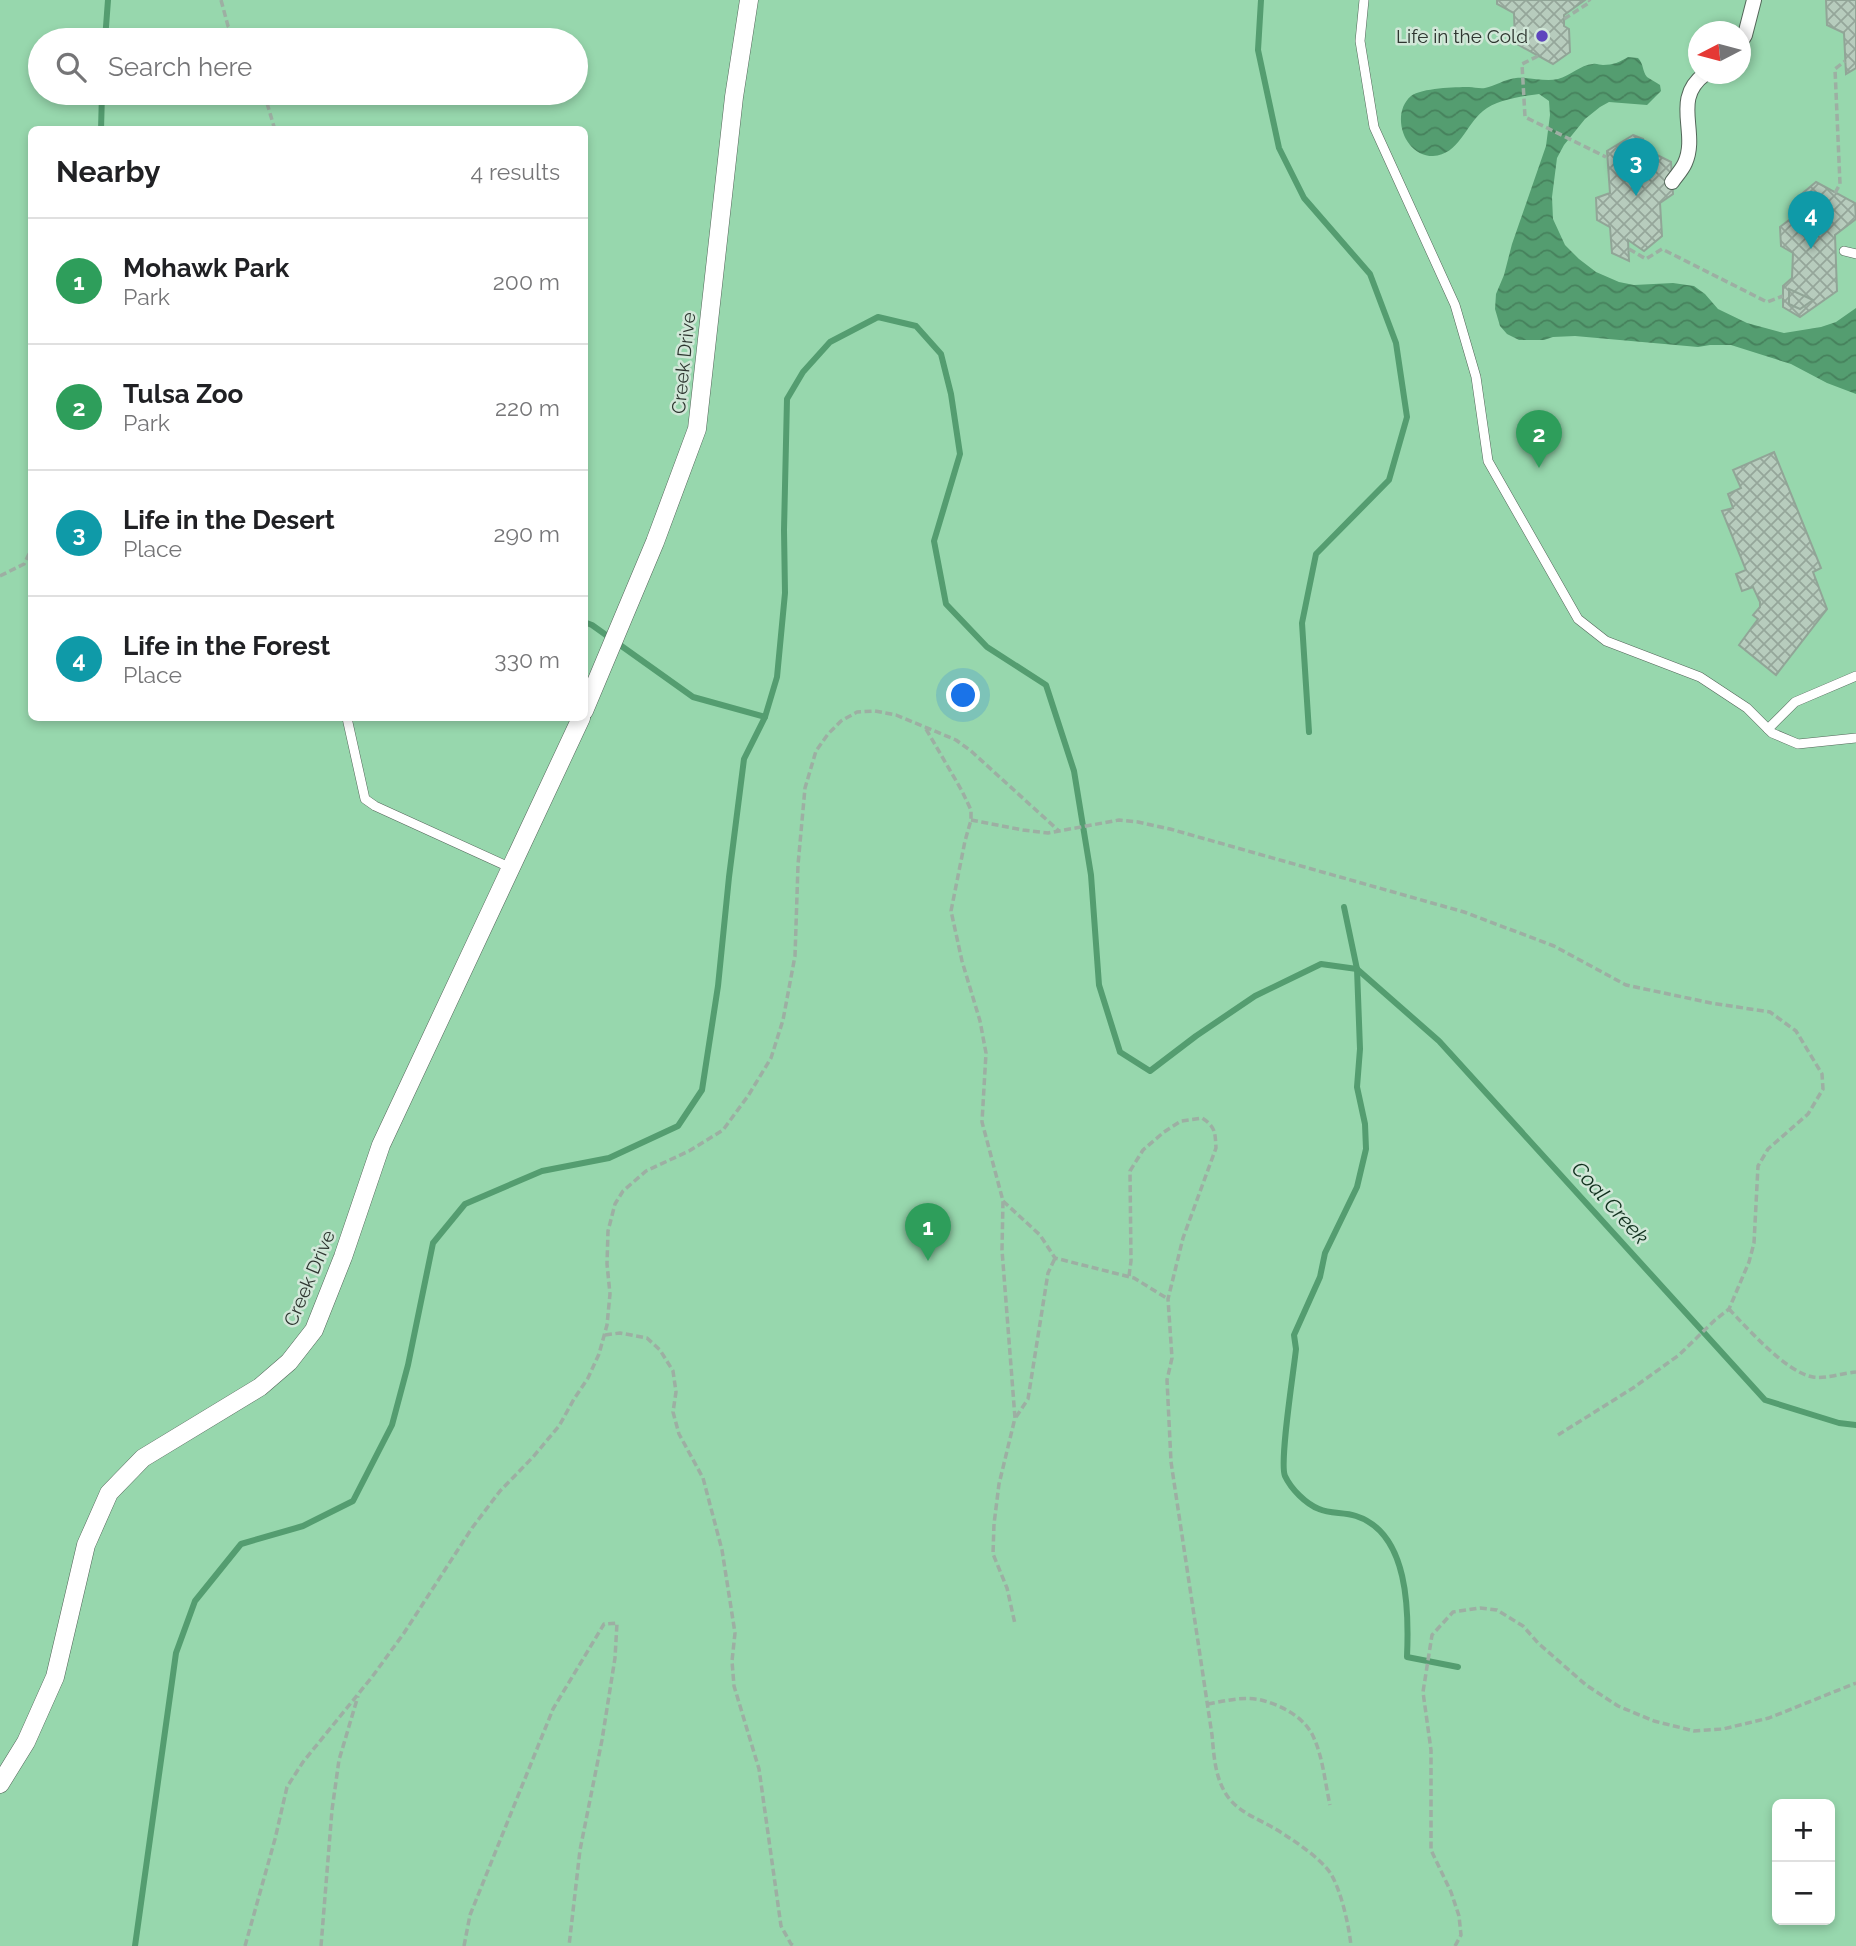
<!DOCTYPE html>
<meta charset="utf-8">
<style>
body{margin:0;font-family:Raleway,sans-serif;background:#f2f2f2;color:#202124}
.controls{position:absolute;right:21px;bottom:21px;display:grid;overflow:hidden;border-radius:10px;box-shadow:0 4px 10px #0003}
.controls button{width:63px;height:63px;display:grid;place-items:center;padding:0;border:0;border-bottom:2px solid #e0e0e0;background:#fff;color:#202124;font:35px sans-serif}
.compass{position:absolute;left:1688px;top:21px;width:63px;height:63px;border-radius:50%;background:#fff;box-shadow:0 4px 10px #0003;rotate:264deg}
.you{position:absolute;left:964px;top:696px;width:24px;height:24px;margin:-18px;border:5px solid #fff;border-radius:50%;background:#1a73e8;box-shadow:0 0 0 10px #1a73e833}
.badge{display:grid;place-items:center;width:46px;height:46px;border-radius:50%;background:#db2777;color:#fff;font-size:23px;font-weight:700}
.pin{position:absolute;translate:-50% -58px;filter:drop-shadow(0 2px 4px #0008)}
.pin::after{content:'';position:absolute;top:37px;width:24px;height:21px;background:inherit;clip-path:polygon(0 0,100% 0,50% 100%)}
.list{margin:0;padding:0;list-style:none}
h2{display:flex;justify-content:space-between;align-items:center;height:91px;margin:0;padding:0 28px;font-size:30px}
h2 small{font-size:23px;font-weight:400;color:#757577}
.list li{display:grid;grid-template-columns:46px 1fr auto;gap:21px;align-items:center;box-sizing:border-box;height:126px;padding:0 28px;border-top:2px solid #e0e0e0}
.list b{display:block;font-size:26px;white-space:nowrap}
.list p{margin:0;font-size:23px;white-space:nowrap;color:#757577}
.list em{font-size:23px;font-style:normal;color:#757577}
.icon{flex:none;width:38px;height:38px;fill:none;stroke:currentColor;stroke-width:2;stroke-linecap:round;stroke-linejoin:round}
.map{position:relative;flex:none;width:1856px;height:1946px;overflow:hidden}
.search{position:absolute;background:#fff;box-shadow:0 4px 10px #0003;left:28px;top:28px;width:560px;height:77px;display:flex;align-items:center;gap:18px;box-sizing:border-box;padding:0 24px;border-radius:38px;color:#757577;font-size:26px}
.panel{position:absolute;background:#fff;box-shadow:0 4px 10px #0003;left:28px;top:126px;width:560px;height:595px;border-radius:10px}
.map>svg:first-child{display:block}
</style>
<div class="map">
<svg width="1856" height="1946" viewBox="0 0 1856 1946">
<defs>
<pattern id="water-waves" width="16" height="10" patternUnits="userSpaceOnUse" patternTransform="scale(1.75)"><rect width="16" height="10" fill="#549d70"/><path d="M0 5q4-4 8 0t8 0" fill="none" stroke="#46815c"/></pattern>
<pattern id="building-cross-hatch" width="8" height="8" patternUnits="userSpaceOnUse" patternTransform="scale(1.75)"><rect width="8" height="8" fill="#b7ccbd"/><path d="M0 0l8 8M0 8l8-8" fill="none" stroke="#95a69a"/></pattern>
</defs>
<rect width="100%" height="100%" fill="#d1e7d8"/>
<!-- park -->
<path fill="#97d7ad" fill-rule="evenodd" d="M0,0H1856V1946H0ZM1699,32H1741V74H1699ZM40,40H576V93H40ZM32,130H584V718H32ZM1777,1804H1830V1920H1777Z"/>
<!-- water -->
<path fill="url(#water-waves)" d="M1628,57L1638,58C1644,64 1642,71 1647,77C1651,80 1656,82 1660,85L1661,91L1647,105L1609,102L1600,107L1585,119L1564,145L1557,158L1552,197L1553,219L1565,245L1579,259L1596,272L1619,282L1634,285L1673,283L1694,286L1705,294L1718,309L1747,323L1784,333L1821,327L1836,322L1856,308V394L1827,383L1791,364L1731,345H1710L1698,347L1575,336L1553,337L1544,340H1519L1507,334L1500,326L1495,309L1496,294L1504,275L1512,244L1546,146L1550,115L1549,101L1539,94C1523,96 1496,100 1483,111C1466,124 1459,155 1433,156C1404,156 1390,114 1411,96C1422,88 1455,87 1469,87C1474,87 1480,89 1485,88C1495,86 1505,79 1516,78C1530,77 1545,82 1558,79C1570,76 1580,65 1593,64C1596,63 1600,65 1603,65C1613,65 1620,62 1628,57Z"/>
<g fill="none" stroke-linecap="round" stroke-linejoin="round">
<!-- stream -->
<g stroke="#549d70" stroke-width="6">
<path d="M1261,0L1258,50L1279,148L1304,198L1370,274L1396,343L1407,417L1389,480L1316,554L1302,623L1309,732"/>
<path d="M105,40L108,0"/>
<path d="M101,130L102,93"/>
<path d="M584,622L592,625L693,697L765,717"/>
<path d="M1344,907L1357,969L1360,1049L1357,1087L1365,1124L1366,1149L1357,1187L1325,1253L1320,1277L1294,1335L1296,1349C1294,1369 1279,1463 1285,1476C1291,1489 1306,1504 1319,1509C1330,1514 1344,1512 1356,1516C1409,1533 1409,1612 1407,1657L1458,1667"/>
<path d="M1357,969L1439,1041L1765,1400L1839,1423L1856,1425"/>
<path d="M135,1946L176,1653L195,1601L241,1544L303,1526L353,1501L392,1425L408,1365L433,1243L465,1204L542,1171L609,1158L678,1126L702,1090L718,986L729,877L744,759L765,717L777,677L785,593L784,530L787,399L803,372L830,342L878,317L916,326L941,354L951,394L960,454L934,541L946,604L987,647L1046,685L1074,771L1091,875L1099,985L1120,1052L1150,1071L1196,1036L1255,996L1321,964L1357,969"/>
</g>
</g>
<!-- building -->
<g fill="url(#building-cross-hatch)" stroke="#91a597" stroke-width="2">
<path d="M1497,0H1585L1564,15V26L1569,29L1570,52L1553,64L1515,43L1514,13L1497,4Z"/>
<path d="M1826,0H1856V68L1846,74L1844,33L1827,25Z"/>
<path d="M1633,135L1643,139V148L1671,162L1673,194L1660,203L1662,236L1644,251L1628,240L1629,261L1612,253L1610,227L1597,220L1596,198L1610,193L1607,151Z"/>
<path d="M1816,182L1855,203L1856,219L1835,235L1837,291L1800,317L1783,307V286L1792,278L1793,253L1781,246L1780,227L1797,214L1798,197Z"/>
<path d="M1789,289L1813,300L1800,309L1789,304Z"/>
<path d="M1774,452L1821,568L1813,572L1827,609L1776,675L1739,645L1758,619L1753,615L1760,607V602L1753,587L1742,591L1736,574L1746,570L1722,511L1733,508L1728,494L1741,488L1733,470Z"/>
</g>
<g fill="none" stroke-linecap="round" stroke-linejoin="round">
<!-- service casing -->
<g stroke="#536659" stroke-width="10">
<g id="service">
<path d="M1364,0L1360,41L1374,127L1455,305L1476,377L1488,461L1578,619L1606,641L1700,677L1747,708L1772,733L1798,744L1856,738"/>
<path d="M1844,251L1856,254"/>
<path d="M347,718L365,799L375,806L511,868"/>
<path d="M1768,729L1795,702L1856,676"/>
</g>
</g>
<!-- pedestrian casing -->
<g stroke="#536659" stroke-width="16">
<g id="pedestrian">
<path d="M1741,42L1745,35L1754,0"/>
<path d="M1672,182C1676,176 1682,170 1685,163C1699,132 1671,99 1705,74"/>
</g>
</g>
<!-- minor casing -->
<g stroke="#536659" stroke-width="19">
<g id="minor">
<path d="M584,711L655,542L697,429L734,97L749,0"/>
<path d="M0,1784L26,1742L55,1677L86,1545L109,1493L143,1458L260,1387L289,1362L314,1330L343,1257L381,1145L581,718"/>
</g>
</g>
<!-- path -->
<g stroke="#9dafa3" stroke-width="3.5" stroke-dasharray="7 3.5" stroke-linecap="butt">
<path d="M221,0L228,26L238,40"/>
<path d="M1564,19L1590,2L1589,0"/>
<path d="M1538,56L1522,64L1525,117L1606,157"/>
<path d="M264,93L275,130"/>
<path d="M1835,193L1840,184L1835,69L1845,61"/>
<path d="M1629,249L1646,259L1662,249L1767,302L1783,296"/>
<path d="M0,576L24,564L32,548"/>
<path d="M926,729L962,791L971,810V820L965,841L951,911L962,961L980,1021L986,1053L982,1122L1003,1201L1002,1250L1015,1418L999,1484L994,1524L993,1554L1007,1588L1015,1624"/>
<path d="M971,820L1023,830L1048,833L1119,820L1138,822L1170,829L1464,912L1554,946L1626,985L1711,1003L1770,1012L1796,1031L1822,1074L1823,1089L1808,1114L1768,1149L1758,1166L1754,1243L1749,1262L1729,1309L1715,1320L1679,1355L1633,1388L1558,1435"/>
<path d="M1003,1201L1040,1235L1055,1258L1134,1278L1168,1299"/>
<path d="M1129,1276L1131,1261L1130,1171L1143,1150L1164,1132L1181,1121L1202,1118C1216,1127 1215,1133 1216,1148L1183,1238L1168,1299L1172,1358L1167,1380L1171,1462L1212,1735C1214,1756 1215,1779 1228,1797C1239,1812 1256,1818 1272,1827C1289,1837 1320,1857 1331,1874C1341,1891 1349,1925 1351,1946"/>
<path d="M1729,1309C1747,1328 1787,1373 1813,1377C1826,1379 1843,1373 1856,1372"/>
<path d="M605,1335L620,1333L647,1338L660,1350L673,1371L676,1392L673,1412L679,1434L703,1478L722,1550L735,1633L732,1661L734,1686L759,1769L781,1926L791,1944L794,1946"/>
<path d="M1016,1417L1028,1399L1048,1273L1055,1258"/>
<path d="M1208,1704C1224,1701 1244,1696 1261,1700C1281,1705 1304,1717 1313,1736C1323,1757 1325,1783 1330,1805"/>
<path d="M245,1946L275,1839L287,1787L303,1762L372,1677L404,1633L472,1528L500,1491L533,1457L559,1426L574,1399L588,1378L599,1354L607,1325L610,1294L607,1264L608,1231L615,1204L623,1191L646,1171L689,1151L723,1130L748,1096L771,1058L783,1020L795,956L798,865L805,788L816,751L828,734L841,721L857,712L875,711L896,715L925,727L956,740L971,751L1059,831"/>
<path d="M321,1946L332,1810L339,1760L358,1696"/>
<path d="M464,1946L470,1915L553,1709L604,1624L617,1623L615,1658L602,1740L580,1850L569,1946"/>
<path d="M1455,1946L1461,1935L1459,1916L1451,1892L1431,1850V1750L1423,1692L1432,1635L1453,1612L1480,1608L1497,1610L1523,1626L1538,1643L1586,1685L1618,1706L1654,1721L1694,1731L1723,1729L1769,1718L1856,1683"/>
</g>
<!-- service -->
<use href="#service" stroke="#fff" stroke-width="9"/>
<!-- pedestrian -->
<use href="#pedestrian" stroke="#fff" stroke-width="14"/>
<!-- minor -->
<use href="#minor" stroke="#fff" stroke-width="18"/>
</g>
<!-- markers -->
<circle fill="#5e45be" stroke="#d1e7d8" stroke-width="2.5" cx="1542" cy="36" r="7"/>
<g text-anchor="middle" stroke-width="5" stroke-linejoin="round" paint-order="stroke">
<!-- poi labels -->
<g font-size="19" fill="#2e3630" stroke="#d1e7d8" text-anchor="end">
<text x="1528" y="43">Life in the Cold</text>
</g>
<!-- street labels -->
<g font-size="19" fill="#2e3630" stroke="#d1e7d8">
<text transform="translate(683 363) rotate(-84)" y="7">Creek Drive</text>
<text transform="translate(309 1278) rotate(-67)" y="7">Creek Drive</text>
</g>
<!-- water labels -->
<g font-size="21" font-style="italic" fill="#11311e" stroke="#d1e7d8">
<text transform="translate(1610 1203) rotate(48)" y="7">Coal Creek</text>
</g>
</g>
</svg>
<div class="controls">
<button>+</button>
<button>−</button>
</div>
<svg class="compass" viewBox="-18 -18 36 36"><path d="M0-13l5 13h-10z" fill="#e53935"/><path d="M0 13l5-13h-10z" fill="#757577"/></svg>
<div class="you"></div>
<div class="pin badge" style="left:928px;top:1261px;background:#2e9e5b">1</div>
<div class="pin badge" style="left:1539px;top:468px;background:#2e9e5b">2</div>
<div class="pin badge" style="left:1636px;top:196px;background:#0f9aa8">3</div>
<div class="pin badge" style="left:1811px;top:249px;background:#0f9aa8">4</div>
<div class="search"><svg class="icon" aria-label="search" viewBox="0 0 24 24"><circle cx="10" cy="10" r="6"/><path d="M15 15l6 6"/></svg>Search here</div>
<section class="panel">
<h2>Nearby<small>4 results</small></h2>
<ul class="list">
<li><span class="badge" style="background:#2e9e5b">1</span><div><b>Mohawk Park</b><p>Park</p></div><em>200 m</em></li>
<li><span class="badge" style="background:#2e9e5b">2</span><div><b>Tulsa Zoo</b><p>Park</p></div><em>220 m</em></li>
<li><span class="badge" style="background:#0f9aa8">3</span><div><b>Life in the Desert</b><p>Place</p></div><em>290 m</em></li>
<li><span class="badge" style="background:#0f9aa8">4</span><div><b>Life in the Forest</b><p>Place</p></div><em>330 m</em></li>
</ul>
</section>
</div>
